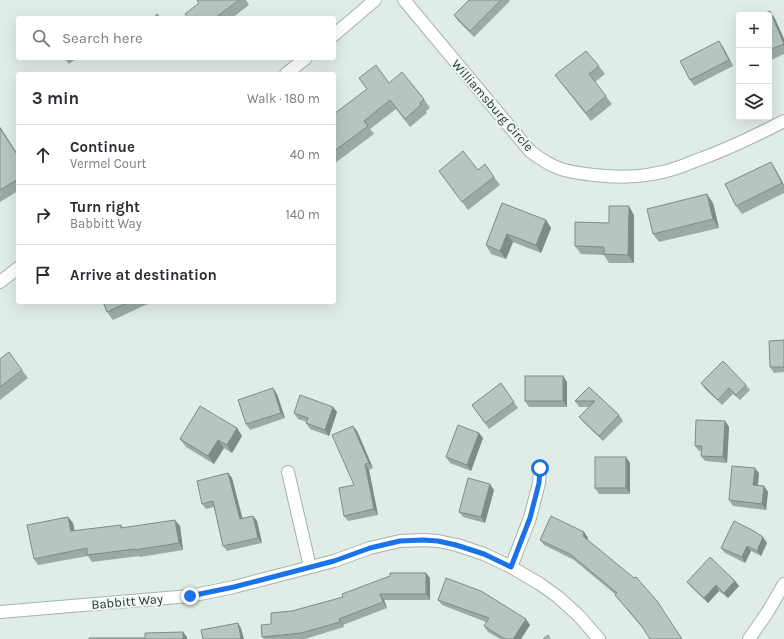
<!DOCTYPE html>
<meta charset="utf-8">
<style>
body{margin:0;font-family:Karla,sans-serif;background:#f7f7f7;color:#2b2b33}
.controls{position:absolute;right:12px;top:12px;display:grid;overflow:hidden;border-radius:4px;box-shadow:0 4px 16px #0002}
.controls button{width:36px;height:36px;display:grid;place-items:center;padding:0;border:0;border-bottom:1px solid #e1e1e2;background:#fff;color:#2b2b33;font:20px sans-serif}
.stop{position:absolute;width:12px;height:12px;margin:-9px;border:3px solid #1a73e8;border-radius:50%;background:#fff}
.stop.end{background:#1a73e8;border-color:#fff;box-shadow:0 1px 4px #0008}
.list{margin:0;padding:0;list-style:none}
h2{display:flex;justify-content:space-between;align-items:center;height:52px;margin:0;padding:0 16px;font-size:17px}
h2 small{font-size:13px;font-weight:400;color:#7c7c81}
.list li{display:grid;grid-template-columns:26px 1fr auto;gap:12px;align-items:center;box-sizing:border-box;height:60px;padding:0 16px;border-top:1px solid #e1e1e2}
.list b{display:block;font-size:15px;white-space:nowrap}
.list p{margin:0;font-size:13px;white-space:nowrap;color:#7c7c81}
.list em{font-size:13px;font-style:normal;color:#7c7c81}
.icon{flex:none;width:22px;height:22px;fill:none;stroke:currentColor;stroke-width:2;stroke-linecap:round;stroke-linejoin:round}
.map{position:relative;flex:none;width:784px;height:639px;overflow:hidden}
.search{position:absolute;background:#fff;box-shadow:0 4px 16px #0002;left:16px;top:16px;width:320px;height:44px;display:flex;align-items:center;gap:10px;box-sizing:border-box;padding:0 14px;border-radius:4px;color:#7c7c81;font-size:15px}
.panel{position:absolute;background:#fff;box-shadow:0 4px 16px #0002;left:16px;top:72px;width:320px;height:232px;border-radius:4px}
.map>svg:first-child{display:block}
</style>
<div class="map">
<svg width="784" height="639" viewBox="0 0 784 639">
<rect width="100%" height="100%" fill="#e0ece6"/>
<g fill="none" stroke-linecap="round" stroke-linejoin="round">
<!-- minor casing -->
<g stroke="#a3b4ad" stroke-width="14">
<g id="minor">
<path d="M404,0L530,151C553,169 565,172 594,175C613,177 633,178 652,174C666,172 681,167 695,161C726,150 755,136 784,121"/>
<path d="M288,472L310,567"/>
<path d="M511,567L530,518L539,483L540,468"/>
<path d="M0,612L190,596L234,587L334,561L370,548L400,541L423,540L438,541L457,545L484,554L511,567L540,584L558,597L579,616L599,639"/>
<path d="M749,639L767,613L784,584"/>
</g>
</g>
<!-- secondary casing -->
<g stroke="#9fb7ae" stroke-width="14">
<g id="secondary">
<path d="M334,35L375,0"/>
<path d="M286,74L306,58"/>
<path d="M0,282L18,268"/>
</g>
</g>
<!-- minor -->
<use href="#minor" stroke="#fff" stroke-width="12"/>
<!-- secondary -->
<use href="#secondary" stroke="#fff" stroke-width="12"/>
</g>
<!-- wall -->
<g fill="#9daaa4">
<path d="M197,0H246L249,5L232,18H188L199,3Z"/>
<path d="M469,0H509L510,1L474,37L458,21L454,15Z"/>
<path d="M770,11L775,19L784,39V54L769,61Z"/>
<path d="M723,47L733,66L694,86L690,80Z"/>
<path d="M64,58H77L69,64Z"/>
<path d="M599,66L605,74L595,82L612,104L591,121L561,83L555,75Z"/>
<path d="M359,78L389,83L424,99L430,108L426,111L427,113L410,127L396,109L370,129L374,134L335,163L334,162V114L367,89Z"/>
<path d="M0,127L18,155V191L0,202Z"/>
<path d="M771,162L776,170L784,185V193L742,214L736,206Z"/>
<path d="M478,170L494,177L500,185L468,210L439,171Z"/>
<path d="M502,203L546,220L551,228L541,253L513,242L506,259L491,254L486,245Z"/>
<path d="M713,203L719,228L659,242L653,234Z"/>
<path d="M634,215V263H609L604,255L581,254L575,246L609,223Z"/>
<path d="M103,302H152L113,320L107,312Z"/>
<path d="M784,340V372L774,373L770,367Z"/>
<path d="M0,359L22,370L28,378L0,400Z"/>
<path d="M563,376L567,382V407H529L525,401Z"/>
<path d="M501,383L518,408L489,429L472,405Z"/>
<path d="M701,383L746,385L750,390L740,400L733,394L722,405L705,389Z"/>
<path d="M589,387L619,415L623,421L603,441L583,422L579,417L589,407H579L575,401Z"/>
<path d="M277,394L285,418L250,430L246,424Z"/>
<path d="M333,407L337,412L329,436L310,429L306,423L307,422L298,419L294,413Z"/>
<path d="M725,421L729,427L727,463L705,461L701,456V451H699L695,446Z"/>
<path d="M353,426L357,431L373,468L369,470L378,515L348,521L344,516L354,485Z"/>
<path d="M237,428L242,436L232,453L224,448L214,464L186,447L180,439Z"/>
<path d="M479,433L483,438L471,471L450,463L446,457Z"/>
<path d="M626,457L630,463V494H599L595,488Z"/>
<path d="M228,473L232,478L242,518L253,516L257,521L262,543L227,551L223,546L214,507L206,509L202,504Z"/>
<path d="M759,473L758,486H764L768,492L766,510L733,506L729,500Z"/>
<path d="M494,490L485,523L463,517L459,512Z"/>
<path d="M68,517L73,523L74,531L121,525L123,528L180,526L183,550L140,557L139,556L92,562L88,556L38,565L34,559Z"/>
<path d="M584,532L588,538V540L644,630L619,600L615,595V594L574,560L544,545L540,540Z"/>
<path d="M767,543L761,556L751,551L745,563L725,553L721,548Z"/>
<path d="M430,578V600H384L387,608L343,625L344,627L305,639H264L262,637L271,624L292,611Z"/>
<path d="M735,581L739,586L728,598L719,591L708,603L691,587L687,582Z"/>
<path d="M438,600L530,625L521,639H500L488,632L484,626L486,622L442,605Z"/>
</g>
<!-- shaded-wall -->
<g fill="#7f8b86">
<path d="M770,11L775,19L784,39V44Z"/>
<path d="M719,41L723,47L733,66L729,60Z"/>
<path d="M0,127L18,155V156L0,128Z"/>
<path d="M771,162L776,170L784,185V186Z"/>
<path d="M707,194L713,203L719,228L713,219Z"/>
<path d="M629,206L634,215V263L628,255Z"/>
<path d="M546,220L551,228L541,253L536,245Z"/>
<path d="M507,234L513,242L506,259L500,251Z"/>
<path d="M563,376L567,382V407L563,401Z"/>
<path d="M273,388L277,394L285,418L281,413Z"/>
<path d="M333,407L337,412L329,436L325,430Z"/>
<path d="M725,421L729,427L727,463L723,457Z"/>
<path d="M353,426L357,431L373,468L369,463Z"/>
<path d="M237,428L242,436L232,453L227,445Z"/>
<path d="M479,433L483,438L471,471L467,465Z"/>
<path d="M218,440L224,448L214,464L208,456Z"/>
<path d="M626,457L630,463V494L626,488Z"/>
<path d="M365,464L369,470L378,515L374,509Z"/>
<path d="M755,468L759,473L757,491L753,485Z"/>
<path d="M228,473L232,478L244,524L240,519Z"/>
<path d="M490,484L494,490L485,523L481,517Z"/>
<path d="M764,486L768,492L766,510L762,504Z"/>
<path d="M253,516L257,521L262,543L258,538Z"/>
<path d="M68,517L73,523L76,538L71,531Z"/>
<path d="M175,520L180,526L183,550L179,543Z"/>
<path d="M584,532L588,538L587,541L583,536Z"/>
<path d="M763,537L767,543L761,556L757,551Z"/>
<path d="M747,546L751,551L745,563L742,557Z"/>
<path d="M426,573L430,578V600L426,594Z"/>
<path d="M735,581L739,586L728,598L724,593Z"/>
<path d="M716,585L719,591L708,603L704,598Z"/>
<path d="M380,594L384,600L387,608L383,602Z"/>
<path d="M339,619L343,625L344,627L340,622Z"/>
<path d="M526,619L530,625L521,639H513Z"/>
<path d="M238,623L241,628L244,639H241Z"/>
<path d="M183,632L187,637V639H183Z"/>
</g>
<!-- building -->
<g fill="#b6c6bf" stroke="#7f8b86">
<path d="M197,0H239L215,18H188L185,14L199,3Z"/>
<path d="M469,0H501L470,31L454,15Z"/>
<path d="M770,11L784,44L769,50V15H761Z"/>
<path d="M157,14L161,18H153Z"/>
<path d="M719,41L729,60L690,80L680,61Z"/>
<path d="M586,51L599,66L589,74L606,96L586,113L555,75Z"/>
<path d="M376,65L389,83L402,72L424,99L420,103L421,105L405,119L390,100L364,121L368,126L334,151V114L367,89L359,78Z"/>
<path d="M0,128L18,156V179L0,190Z"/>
<path d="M463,151L478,170L485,164L494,177L462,202L439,171Z"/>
<path d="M771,162L782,183L736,206L725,184Z"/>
<path d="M707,194L713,219L653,234L647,209Z"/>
<path d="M502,203L546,220L536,245L507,234L500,251L486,245Z"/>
<path d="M609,206H629L628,255L604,254V247L575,246V222L609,223Z"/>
<path d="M103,302H129L107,312Z"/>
<path d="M784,340V367H770L769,341Z"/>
<path d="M9,352L22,370L0,387V359Z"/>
<path d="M723,361L746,385L736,395L729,388L718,400L701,383Z"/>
<rect x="525" y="376" width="38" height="25"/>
<path d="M501,383L514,402L485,423L472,405Z"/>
<path d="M589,387L619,415L599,436L579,417L595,401H575Z"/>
<path d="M273,388L281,413L246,424L238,400Z"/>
<path d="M300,395L333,407L325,430L306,423L308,418L294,413Z"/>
<path d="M200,406L237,428L227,445L218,440L208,456L180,439Z"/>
<path d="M696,420L725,421L723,457L701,456L702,446H695Z"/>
<path d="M458,425L479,433L467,465L446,457Z"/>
<path d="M353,426L369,463L365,464L374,509L344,516L339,488L354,485L332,435Z"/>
<rect x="595" y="457" width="31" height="31"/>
<path d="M732,466L755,468L753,485L764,486L762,504L729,500Z"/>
<path d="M228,473L240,519L253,516L258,538L223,546L213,501L202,504L197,481Z"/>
<path d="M468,478L490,484L481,517L459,512Z"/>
<path d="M551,516L584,532L583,536L634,578L636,577L657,601L682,639H650L641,625L615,595L617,593L570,554L540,540Z"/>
<path d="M68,517L71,531L121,525V528L175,520L179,543L135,550V549L87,555V548L34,559L27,525Z"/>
<path d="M734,521L752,530L763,537L757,551L747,546L742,557L721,548Z"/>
<path d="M710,557L735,581L724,593L716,585L704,598L687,582Z"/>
<path d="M390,573H426V594H380L383,602L339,619L340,622L301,633L262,637L261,625L271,624V613L292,611L343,597L342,594L390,576Z"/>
<path d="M446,578L481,591L526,619L513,639H505L484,626L489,618L438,600Z"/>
<path d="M238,623L241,639H203L201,630Z"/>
<path d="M183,632V639H89V638H145V633Z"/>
<path d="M548,635L550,639H543Z"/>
</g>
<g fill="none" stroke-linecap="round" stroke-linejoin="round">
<!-- route -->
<path stroke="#1a73e8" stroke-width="5" d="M190,596L234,587L334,561L370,548L400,541L423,540L438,541L456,545L484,554L511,567L530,518L539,483L540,468"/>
</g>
<g text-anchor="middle" stroke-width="4" stroke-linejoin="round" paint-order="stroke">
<!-- street labels -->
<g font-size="13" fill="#213c34" stroke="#f1f8f4">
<text transform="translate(493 105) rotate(49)" y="5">Williamsburg Circle</text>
<text transform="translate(127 601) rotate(-5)" y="5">Babbitt Way</text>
</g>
</g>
</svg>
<div class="controls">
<button>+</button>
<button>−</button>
<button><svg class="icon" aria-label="layers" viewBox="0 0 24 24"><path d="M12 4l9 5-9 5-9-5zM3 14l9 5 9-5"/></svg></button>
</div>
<div class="stop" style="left:540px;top:468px"></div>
<div class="stop end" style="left:190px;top:596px"></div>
<div class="search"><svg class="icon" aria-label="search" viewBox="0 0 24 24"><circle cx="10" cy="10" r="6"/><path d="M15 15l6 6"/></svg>Search here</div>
<section class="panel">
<h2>3 min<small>Walk · 180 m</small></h2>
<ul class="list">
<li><svg class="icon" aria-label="ahead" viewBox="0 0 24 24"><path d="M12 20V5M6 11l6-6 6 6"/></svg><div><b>Continue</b><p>Vermel Court</p></div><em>40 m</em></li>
<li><svg class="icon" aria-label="right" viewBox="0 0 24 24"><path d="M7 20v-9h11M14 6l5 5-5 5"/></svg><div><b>Turn right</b><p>Babbitt Way</p></div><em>140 m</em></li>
<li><svg class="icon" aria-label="arrive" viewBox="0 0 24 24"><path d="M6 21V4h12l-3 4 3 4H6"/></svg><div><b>Arrive at destination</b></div></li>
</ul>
</section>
</div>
